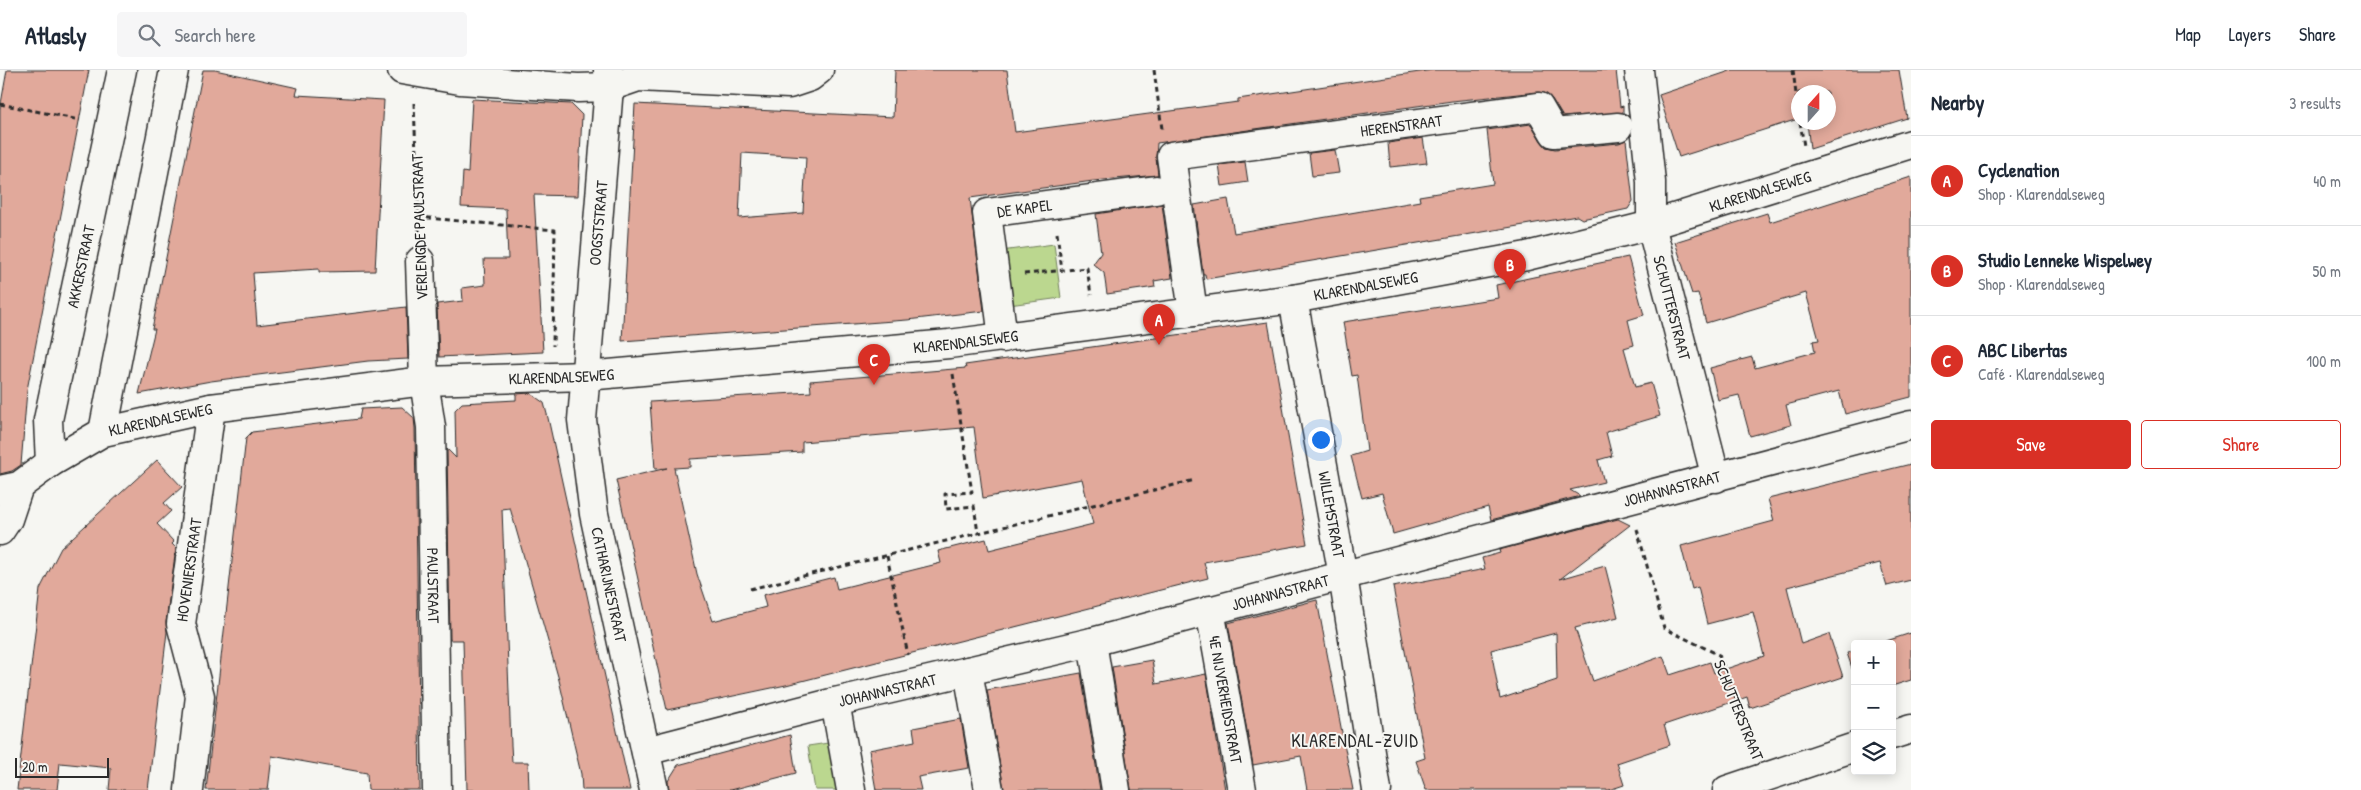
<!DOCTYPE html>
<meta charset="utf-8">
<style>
body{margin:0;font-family:"Patrick Hand",sans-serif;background:#f6f6f7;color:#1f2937}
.controls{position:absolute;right:15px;bottom:15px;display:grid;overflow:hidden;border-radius:5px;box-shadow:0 2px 12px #0003}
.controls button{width:45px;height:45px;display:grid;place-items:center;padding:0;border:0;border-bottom:1px solid #e0e1e3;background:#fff;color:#1f2937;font:25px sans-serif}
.compass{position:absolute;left:1791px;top:15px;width:45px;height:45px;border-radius:50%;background:#fff;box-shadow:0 2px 12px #0003;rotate:21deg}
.scale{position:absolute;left:15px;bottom:12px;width:94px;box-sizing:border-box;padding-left:5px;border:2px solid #2b2b2b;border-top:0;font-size:14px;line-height:18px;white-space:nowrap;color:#2b2b2b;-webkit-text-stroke:4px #f6f6f2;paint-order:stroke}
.you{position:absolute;left:1320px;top:369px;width:18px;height:18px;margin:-12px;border:4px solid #fff;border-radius:50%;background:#1a73e8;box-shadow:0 0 0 8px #1a73e833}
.badge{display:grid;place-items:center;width:32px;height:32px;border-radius:50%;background:#d93025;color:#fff;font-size:16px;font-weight:700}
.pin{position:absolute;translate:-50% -41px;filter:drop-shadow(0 1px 2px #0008)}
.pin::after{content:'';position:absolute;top:26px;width:18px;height:15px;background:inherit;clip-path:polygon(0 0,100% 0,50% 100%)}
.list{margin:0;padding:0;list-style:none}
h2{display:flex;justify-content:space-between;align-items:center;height:65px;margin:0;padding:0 20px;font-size:21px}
h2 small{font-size:16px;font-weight:400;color:#747a83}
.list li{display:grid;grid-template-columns:32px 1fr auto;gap:15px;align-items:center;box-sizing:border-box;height:90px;padding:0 20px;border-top:1px solid #e0e1e3}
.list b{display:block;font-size:19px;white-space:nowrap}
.list p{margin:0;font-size:16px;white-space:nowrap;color:#747a83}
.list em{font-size:16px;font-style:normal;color:#747a83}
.actions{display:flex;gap:10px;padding:15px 20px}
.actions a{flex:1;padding:11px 0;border:1px solid #d93025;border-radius:5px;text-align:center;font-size:18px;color:#d93025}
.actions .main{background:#d93025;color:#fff}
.icon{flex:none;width:28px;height:28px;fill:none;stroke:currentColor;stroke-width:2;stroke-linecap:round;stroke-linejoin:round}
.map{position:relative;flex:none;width:1911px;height:720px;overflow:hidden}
header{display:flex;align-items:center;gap:30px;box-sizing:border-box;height:70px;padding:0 25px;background:#fff;border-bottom:1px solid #e0e1e3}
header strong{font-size:24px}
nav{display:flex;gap:28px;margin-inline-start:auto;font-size:18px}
.search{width:350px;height:45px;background:#f6f6f7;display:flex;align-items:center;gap:12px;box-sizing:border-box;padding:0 18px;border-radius:5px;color:#747a83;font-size:19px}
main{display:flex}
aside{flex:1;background:#fff}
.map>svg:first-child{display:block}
</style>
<header>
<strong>Atlasly</strong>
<div class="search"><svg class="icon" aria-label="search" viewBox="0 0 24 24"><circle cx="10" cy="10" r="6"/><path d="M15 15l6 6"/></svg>Search here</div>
<nav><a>Map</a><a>Layers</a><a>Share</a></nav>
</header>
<main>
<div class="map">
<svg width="1911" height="720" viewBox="0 0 1911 720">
<rect width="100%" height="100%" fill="#f6f6f2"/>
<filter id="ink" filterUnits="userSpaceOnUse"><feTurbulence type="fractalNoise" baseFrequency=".02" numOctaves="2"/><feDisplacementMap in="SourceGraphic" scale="10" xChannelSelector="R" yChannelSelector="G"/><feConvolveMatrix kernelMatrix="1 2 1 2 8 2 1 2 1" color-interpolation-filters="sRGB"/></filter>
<g filter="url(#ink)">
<!-- green -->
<g fill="#bbd78f" stroke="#73815d">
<path d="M1054,174L1061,228L1009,235L1001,181Z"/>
<path d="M835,672L843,720H815L808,676Z"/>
</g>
<!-- building -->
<g fill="#e1a99b" stroke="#2b2b2b" fill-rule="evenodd">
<path d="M7,0H89L27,320L21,395L12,401L0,404V39Z"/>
<path d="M203,0H215L298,18L296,25L384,30L375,201L319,202V199L253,203L257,255L406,237L408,289L368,291L211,311L139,324L155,259H152Z"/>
<path d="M895,0H1007L1015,62L1238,32V29L1433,0H1616L1620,37L1623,36V43L1563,47L1552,29L1545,23L1537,22L1452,31L1157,73L1156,88L1158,105L1093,111L970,128L984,241L907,250L622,271L635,34L893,47ZM742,83L806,87L803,143L739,148Z"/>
<path d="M1733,0H1899L1907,48L1810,79L1807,52H1828V22H1798V49L1679,87L1659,25Z"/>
<path d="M472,29L571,34L582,45L578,126L534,125L543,282L439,287L437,234L463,231L462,218L485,215L484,189H508L506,139L461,137L463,102L468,103Z"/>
<path d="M1531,54L1541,71L1546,77L1555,79L1619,73L1626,70L1633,131L1628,139L1582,149L1577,146L1206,209L1205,204H1203L1194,135L1228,129L1234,163L1420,131L1419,126L1493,114L1487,60Z"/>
<path d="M1423,68L1427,93L1390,97L1388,73Z"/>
<path d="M1335,80L1339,103L1312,106L1309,83Z"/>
<path d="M1245,92L1248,112L1222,116L1219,95Z"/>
<path d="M1911,107V327L1845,344L1839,321L1786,335L1791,355L1750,366L1739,325L1718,330L1710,298L1752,287L1755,298L1815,282L1813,271L1819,270L1806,223L1706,253L1698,223L1692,224L1675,172L1767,143L1770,152Z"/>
<path d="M1162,134L1172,208L1154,211L1155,217L1107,224L1104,203L1093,194L1101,183L1096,144Z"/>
<path d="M1628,187L1644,245L1628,250L1634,275L1624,278L1635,317L1651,313L1660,346L1606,362L1612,386L1598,390L1604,412L1570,420L1580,426L1491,450L1488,437L1393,464L1382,423L1362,428L1351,386L1367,381L1357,305L1352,306L1343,252L1498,228L1496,215Z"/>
<path d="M1268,252L1307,474L1204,492L1208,508L786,615L667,640L616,410L667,398L655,399L650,332L811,322L810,311L966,298L965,295ZM974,357L983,428L1082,409L1093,454L989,480L986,469L938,481L941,493L837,519L834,507L763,525L766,537L713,551L697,504L674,398L690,397V389L802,382V372Z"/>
<path d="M530,323L544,333L548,348L630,720H582L581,704L559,610L510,438L502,439L511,675L512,692H528L529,720H467L463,570H450L447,379L456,388L455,340L462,333L516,330V324Z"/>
<path d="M402,337L414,348L415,358L420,720H368L367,703L272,686L268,720H206L246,368L252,362L359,349L361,339Z"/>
<path d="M157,390L182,417L164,433L171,441L157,454L174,472L172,474L176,478L166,552L167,562L148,720H109L111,698L60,693L57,720H17L40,519L61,478Z"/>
<path d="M1911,394V510L1887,516L1880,493L1787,517L1801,574L1829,564L1843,607L1750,638L1747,627L1664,655L1670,675L1617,693L1624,715L1609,720H1426L1416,691L1425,688L1393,517L1485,499L1482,488L1500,483L1499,480L1618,449L1630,455L1560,509L1605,496L1618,547L1575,558L1593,611L1663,586L1670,605L1710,592L1714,603L1764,586L1753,542L1707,554L1698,517L1692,519L1681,476L1774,451L1768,429ZM1556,563L1557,610L1500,629L1491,580Z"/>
<path d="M1317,530L1340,652L1353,720H1307L1301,686L1253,695L1228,553Z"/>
<path d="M1911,563V610L1892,616V574H1877Z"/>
<path d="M1855,581V607L1847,583Z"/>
<path d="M1152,590L1156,614L1206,604L1225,720H1131L1112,597Z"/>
<path d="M1081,603L1100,720H1004L987,620Z"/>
<path d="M961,649L969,698L918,707L921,720H876L869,680L915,671L913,658Z"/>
<path d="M790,665L796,703L731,720H669L668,711L678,695Z"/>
</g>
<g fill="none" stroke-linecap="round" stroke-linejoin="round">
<!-- minor casing -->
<g stroke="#2b2b2b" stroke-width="31">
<g id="minor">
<path d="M402,0L460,10L578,18L609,17L638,7L789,14L810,7L819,0"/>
<path id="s1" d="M608,0L609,17L582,350L594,444L654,720"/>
<path id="s2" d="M1639,0L1651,112V155L1716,408"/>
<path id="s3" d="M420,191L424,311L431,357L437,720"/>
<path id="s4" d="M1293,229L1343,506L1377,720"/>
<path id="s5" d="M1193,242L1171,86L1539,37L1554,63L1618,57"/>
<path id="s6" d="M1003,268L987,143L1156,120"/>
<path d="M103,362L174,0"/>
<path id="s7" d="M50,393L48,350L122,0"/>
<path id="s8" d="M0,420L19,416L50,393L103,362L211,338L424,311L586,306L949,274L1293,229L1527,186L1651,155L1911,74"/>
<path d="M0,461L8,449L19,416"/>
<path id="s9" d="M1210,540L1242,720"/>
<path d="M1092,572L1116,720"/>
<path d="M968,601L989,720"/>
<path d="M835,632L851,720"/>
<path d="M1892,665L1911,659"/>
<path id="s10" d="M646,681L835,632L1092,572L1911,355"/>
<path id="s11" d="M189,720L200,626L181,554L211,338"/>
<path d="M1727,720L1855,677"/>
</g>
</g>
<!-- path -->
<g stroke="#2b2b2b" stroke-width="3" stroke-dasharray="5 4" stroke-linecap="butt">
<path d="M1154,0L1162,59"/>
<path d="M1793,0L1798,40"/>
<path d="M414,33L419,162"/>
<path d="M0,34L80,50"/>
<path d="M1800,52L1804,76"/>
<path d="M418,147L555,160L553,276"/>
<path d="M1057,163L1062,200"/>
<path d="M1024,204L1087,198L1091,225"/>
<path d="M953,304L972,422L945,424L946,439L974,436L978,463"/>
<path d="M1637,459L1664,558L1719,585L1755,678"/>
<path d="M887,486L908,585"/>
<path d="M750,519L1195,410"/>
</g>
<!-- minor -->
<use href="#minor" stroke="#f6f6f2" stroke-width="28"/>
</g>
</g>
<g text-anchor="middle" stroke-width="4" stroke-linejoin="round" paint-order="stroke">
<!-- street labels -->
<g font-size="16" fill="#2b2b2b" stroke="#f6f6f2">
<text dy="6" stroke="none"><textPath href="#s5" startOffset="390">HERENSTRAAT</textPath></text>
<text dy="6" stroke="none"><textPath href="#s8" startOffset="1798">KLARENDALSEWEG</textPath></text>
<text dy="6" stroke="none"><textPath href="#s6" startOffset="164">DE KAPEL</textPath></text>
<text transform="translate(598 153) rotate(-85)" y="6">OOGSTSTRAAT</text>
<text transform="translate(419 157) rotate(-92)" y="6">VERLENGDE PAULSTRAAT</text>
<text dy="6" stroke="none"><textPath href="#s7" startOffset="200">AKKERSTRAAT</textPath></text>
<text dy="6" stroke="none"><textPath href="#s8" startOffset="1392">KLARENDALSEWEG</textPath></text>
<text dy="6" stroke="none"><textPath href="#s2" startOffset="241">SCHUTTERSTRAAT</textPath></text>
<text dy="6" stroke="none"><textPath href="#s8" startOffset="988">KLARENDALSEWEG</textPath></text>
<text dy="6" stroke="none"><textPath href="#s8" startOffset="582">KLARENDALSEWEG</textPath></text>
<text dy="6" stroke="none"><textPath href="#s8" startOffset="178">KLARENDALSEWEG</textPath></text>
<text dy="6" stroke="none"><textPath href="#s10" startOffset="1059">JOHANNASTRAAT</textPath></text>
<text dy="6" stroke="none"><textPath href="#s4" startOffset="219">WILLEMSTRAAT</textPath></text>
<text dy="6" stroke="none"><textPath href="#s11" startOffset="224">HOVENIERSTRAAT</textPath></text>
<text dy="6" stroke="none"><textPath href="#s1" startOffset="518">CATHARIJNESTRAAT</textPath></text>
<text dy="6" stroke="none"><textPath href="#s3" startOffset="325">PAULSTRAAT</textPath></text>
<text dy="6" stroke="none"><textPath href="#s10" startOffset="654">JOHANNASTRAAT</textPath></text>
<text dy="6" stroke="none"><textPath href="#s10" startOffset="249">JOHANNASTRAAT</textPath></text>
<text dy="6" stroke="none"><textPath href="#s9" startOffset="91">4E NIJVERHEIDSTRAAT</textPath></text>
<text transform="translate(1739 640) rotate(68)" y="6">SCHUTTERSTRAAT</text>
</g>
<!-- neighbourhood labels -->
<g font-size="18" letter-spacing="1" fill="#2b2b2b" stroke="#f6f6f2">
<text x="1355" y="677">KLARENDAL-ZUID</text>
</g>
</g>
</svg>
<div class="controls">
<button>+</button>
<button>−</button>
<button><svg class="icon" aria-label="layers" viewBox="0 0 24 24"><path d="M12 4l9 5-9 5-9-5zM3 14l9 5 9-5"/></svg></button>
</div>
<svg class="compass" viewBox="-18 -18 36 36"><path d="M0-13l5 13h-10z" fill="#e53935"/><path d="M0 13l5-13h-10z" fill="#747a83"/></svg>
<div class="scale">20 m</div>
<div class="you"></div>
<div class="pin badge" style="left:1159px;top:275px">A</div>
<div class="pin badge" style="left:1510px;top:220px">B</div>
<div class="pin badge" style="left:874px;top:315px">C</div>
</div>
<aside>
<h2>Nearby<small>3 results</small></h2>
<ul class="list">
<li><span class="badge">A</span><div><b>Cyclenation</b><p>Shop · Klarendalseweg</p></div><em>40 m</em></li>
<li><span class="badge">B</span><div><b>Studio Lenneke Wispelwey</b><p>Shop · Klarendalseweg</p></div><em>50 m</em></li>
<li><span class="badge">C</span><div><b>ABC Libertas</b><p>Café · Klarendalseweg</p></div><em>100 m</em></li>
</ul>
<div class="actions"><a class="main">Save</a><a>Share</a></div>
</aside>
</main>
